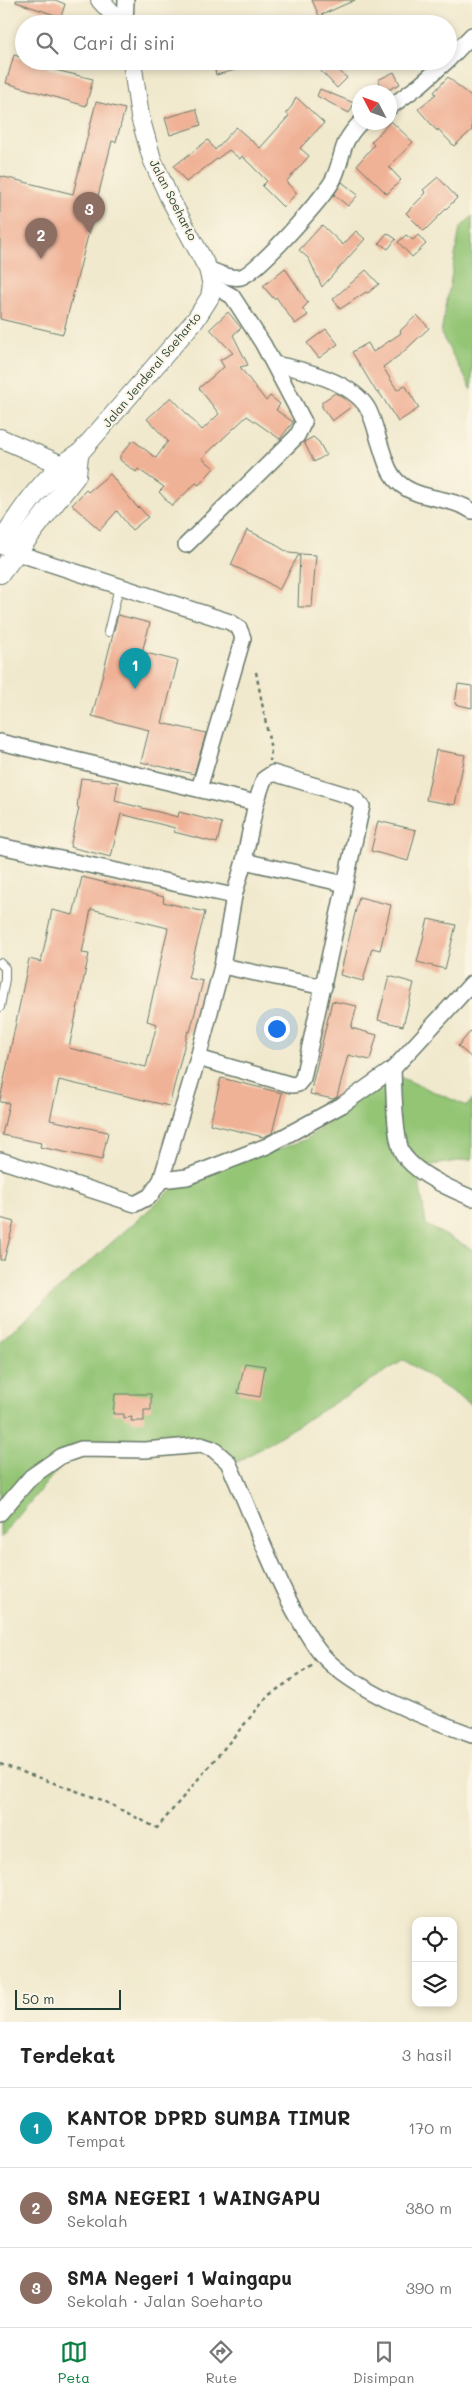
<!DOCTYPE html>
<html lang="id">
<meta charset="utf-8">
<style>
body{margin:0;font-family:Mali,sans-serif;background:#f2f2f2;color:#222}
.controls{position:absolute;right:15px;bottom:15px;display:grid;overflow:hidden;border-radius:10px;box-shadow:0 2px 8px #0003}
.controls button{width:45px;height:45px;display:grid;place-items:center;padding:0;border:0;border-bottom:1px solid #e0e0e0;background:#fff;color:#222;font:25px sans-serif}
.compass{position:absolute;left:352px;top:85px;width:45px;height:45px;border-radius:50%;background:#fff;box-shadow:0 2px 8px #0003;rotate:311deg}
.scale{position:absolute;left:15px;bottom:12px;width:106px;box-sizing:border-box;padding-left:5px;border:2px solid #1f3d34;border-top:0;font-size:14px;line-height:18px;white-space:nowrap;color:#1f3d34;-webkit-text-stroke:4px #fcf5e5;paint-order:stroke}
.you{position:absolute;left:276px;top:1028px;width:18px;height:18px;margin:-12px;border:4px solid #fff;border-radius:50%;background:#1a73e8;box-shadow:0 0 0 8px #1a73e833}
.badge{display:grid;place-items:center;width:32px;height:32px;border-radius:50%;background:#0b8043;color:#fff;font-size:16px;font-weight:700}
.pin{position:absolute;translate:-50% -41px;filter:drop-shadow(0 1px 2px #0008)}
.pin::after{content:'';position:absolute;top:26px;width:18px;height:15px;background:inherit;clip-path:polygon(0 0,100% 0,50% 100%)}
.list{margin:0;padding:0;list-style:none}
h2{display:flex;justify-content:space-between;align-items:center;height:65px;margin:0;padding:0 20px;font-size:21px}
h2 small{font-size:16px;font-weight:400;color:#767676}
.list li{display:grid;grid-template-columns:32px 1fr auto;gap:15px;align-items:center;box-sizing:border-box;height:80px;padding:0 20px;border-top:1px solid #e0e0e0}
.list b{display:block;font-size:19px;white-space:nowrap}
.list p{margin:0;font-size:16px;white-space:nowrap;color:#767676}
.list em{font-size:16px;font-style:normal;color:#767676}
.icon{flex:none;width:28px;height:28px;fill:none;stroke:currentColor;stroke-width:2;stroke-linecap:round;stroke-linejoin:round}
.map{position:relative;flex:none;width:472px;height:2022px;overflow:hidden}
.search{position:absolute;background:#fff;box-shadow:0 2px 8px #0003;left:15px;right:15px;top:15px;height:55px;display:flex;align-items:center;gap:12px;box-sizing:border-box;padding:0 18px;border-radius:28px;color:#767676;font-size:19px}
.sheet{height:305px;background:#fff}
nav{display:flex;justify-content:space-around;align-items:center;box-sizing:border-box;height:70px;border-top:1px solid #e0e0e0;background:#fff;font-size:14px;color:#767676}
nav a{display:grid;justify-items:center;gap:2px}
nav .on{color:#0b8043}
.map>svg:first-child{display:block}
</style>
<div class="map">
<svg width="472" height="2022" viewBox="0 0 472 2022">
<rect width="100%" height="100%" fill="#fcf5e5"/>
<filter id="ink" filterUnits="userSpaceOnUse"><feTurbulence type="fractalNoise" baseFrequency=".02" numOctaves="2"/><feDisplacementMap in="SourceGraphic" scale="10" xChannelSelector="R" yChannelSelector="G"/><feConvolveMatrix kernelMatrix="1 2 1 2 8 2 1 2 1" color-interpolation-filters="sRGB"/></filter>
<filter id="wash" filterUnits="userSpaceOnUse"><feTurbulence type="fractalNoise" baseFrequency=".0096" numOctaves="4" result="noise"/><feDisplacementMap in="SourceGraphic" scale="20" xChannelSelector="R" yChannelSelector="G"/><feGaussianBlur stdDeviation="1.12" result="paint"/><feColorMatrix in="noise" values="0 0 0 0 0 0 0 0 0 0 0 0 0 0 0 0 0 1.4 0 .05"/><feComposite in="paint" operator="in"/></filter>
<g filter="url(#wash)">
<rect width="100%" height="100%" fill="#f0e9cd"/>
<!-- green -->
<g fill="#93c575" stroke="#598154">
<path d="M472,216V390L441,334L460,228Z"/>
<path d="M393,1074L467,1106L472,1100V1159L417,1167L426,1225L472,1249V1405L404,1360L238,1462L211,1443L79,1453L63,1463L0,1538V1341L178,1184L305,1140Z"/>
</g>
<g id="blocks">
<!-- building -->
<g fill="#f0b297" fill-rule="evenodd">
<path d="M16,0H55L65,4L61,17L16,2Z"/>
<path d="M312,0H355L319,16Z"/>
<path d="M14,55L24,58V61L48,64L47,68L93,79L86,106L6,83Z"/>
<path d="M213,61H254L255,65L216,75Z"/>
<path d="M329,61L347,78L337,88L320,70Z"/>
<path d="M394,72L400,84L384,92L378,80Z"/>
<path d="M448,77L472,98V130L454,146L438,129L437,131L418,109L436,94L434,92Z"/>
<path d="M320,89L354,103L349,113L317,96Z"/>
<path d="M296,97L324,123L300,148L309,156L286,182L297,193L283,207L262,186L267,181L242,156L240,159L229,150L186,182L174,166L208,140L215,150L236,127L260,148L289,116L286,113L292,106Z"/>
<path d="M96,102L125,109L116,142L112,141L63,334L0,319V176L73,194Z"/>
<path d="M196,109L201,125L170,135L165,118Z"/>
<path d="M391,121L413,142L389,167L401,180L387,194L357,165L374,145L371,142Z"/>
<path d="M438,177L457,198L424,231L406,213L426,193L423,190Z"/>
<path d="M342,182L358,195L348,206L334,195Z"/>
<path d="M322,225L343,245L356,231L365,239L322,287L309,259L299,250Z"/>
<path d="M387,233L396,239L388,249L379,243Z"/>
<path d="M406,235L413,240L418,235L426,244L412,257L398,242Z"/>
<path d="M285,268L308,303L302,309L308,315L295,324L276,297L274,299L263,286Z"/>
<path d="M366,270L379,284L368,293L366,292L340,309L333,299Z"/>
<path d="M228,312L241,328L233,335L248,365L240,367L266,401L270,396L280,404L276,410L293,422L280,439L247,416L202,458L214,468L199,485L196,483L172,506L159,492L164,487L138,469L136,472L120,460V456L133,440L156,458L168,441L147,419L171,397L202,430L219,414L199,388L224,367L220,360L233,353L210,329Z"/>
<path d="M417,315L429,328L401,354L383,367L397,390L405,385L419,408L398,422L379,392L377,393L352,352L368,343L373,352L401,333L400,331Z"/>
<path d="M326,329L338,344L319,358L307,343Z"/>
<path d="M335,393L344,398L351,407L332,421L322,407V402Z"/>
<path d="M313,437L319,442L326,455L314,462L304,442Z"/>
<path d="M110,474L138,508L139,507L148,517L132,530L117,511L100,530L72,505L86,490L88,492Z"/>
<path d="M247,530L276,544V545L289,553L299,554L279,590L264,580L231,565Z"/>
<path d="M300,554L316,555L312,607H298Z"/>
<path d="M118,615L150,623L142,652L178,661L162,723L206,733L194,774L141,762L149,730L92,716Z"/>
<path d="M458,684L472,686V708L455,704Z"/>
<path d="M436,750L465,755L455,805L426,800Z"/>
<path d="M81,778L118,782L115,801L178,817L179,812L222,823L217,843L174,832L175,828L121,814L111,857L70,847L79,808L77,807Z"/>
<path d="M378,821L416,830L408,861L371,851Z"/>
<path d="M82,877L164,897L163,902L205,912L188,978L203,981L190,1032L188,1031L169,1106L59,1080L50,1120L108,1132L102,1160L40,1147L41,1143L2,1135L9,1103L0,1102V1100L29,959L41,962L52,910L73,915ZM91,909L168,928L147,1021L157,1024L146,1067L69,1048L89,954L82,953Z"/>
<path d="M359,897L391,905L380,950L372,948L363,981L340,975Z"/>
<path d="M428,919L456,925L445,969L417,962Z"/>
<path d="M389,976L414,983L403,1026L378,1020Z"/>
<path d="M332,1001L357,1006L351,1028L377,1035L370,1060L348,1055L337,1097L333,1099L310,1094Z"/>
<path d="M472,1030V1058L458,1046Z"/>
<path d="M221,1078L282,1093L272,1133L263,1137L210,1124Z"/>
<path d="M0,1218L14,1222L4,1260H0Z"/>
<path d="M245,1363L265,1366L260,1397L238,1393Z"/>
<path d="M115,1394H151V1410H144V1421H131L132,1417L124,1418V1414H113Z"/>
</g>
</g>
</g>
<g filter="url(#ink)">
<use href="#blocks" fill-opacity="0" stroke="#68796a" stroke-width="1"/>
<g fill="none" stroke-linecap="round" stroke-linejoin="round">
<!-- service casing -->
<g stroke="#68796a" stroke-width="10">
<g id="service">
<path d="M108,632L119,587"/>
<path d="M0,963L5,968V979L0,1007"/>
</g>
</g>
<!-- minor casing -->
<g stroke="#68796a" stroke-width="18">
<g id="minor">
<path d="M125,24L126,0"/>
<path d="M448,60L472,35"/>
<path d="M390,107L420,85L447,61"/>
<path d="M208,269C219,273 229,279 241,277C257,273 324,197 333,180C345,155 338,145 361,122"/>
<path d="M274,364C302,369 353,382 368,409C373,418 376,431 379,441C384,455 387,472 398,482C418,501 451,496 472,511"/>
<path d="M186,545L297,436L304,422L263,344L236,302L232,296L212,285"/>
<path d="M14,552L230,622L239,628L243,638L199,789"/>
<path d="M0,742L256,803L244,861L234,896L222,966L198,1058L161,1180L150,1196L135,1204L0,1160"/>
<path d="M0,846L234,896"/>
<path d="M244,861L345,884"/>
<path d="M222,966L324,987"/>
<path d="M198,1058L292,1085L298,1084L303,1078L362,806L353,797L273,773L264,779L256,803"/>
<path d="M393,1069C394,1088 394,1140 403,1154C415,1173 452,1190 472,1198"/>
<path d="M161,1180L187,1177L267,1146L342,1105L393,1069L472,983"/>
<path d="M0,1513L31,1477L61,1456L81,1449L145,1450L201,1445L213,1449L228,1462C251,1512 269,1565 296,1614C304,1628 312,1644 322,1655C356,1692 426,1718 472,1735"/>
</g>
</g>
<!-- tertiary casing -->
<g stroke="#68796a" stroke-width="20">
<g id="tertiary">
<path d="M100,0L122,24"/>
<path d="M0,438L62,465L73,473"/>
<path d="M78,455L196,319L210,297L212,285L208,269L169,197L152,159L140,117L132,61"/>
</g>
</g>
<!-- secondary casing -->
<g stroke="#68796a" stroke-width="22">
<g id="secondary">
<path d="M0,544C21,512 45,474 78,455"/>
<path d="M0,573L76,475L78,455"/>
</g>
</g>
<!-- path -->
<g stroke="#68796a" stroke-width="2.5" stroke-dasharray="4 4" stroke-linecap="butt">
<path d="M256,672L271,750L270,761"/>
<path d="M0,1764L102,1800L157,1828L269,1695L313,1665"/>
</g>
<!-- service -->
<use href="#service" stroke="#fff" stroke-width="8"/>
<!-- minor -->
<use href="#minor" stroke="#fff" stroke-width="15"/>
<!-- tertiary -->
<use href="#tertiary" stroke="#fff" stroke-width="18"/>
<!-- secondary -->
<use href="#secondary" stroke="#fff" stroke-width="20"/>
</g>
</g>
<g text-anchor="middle" stroke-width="4" stroke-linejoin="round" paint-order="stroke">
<!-- street labels -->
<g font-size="12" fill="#1f3d34" stroke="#fcf5e5">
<text transform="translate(173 200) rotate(63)" y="4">Jalan Soeharto</text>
<text transform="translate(152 370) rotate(-50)" y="4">Jalan Jenderal Soeharto</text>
</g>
</g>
</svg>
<div class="controls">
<button><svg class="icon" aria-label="locate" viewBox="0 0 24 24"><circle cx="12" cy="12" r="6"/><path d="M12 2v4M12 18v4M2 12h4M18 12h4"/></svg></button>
<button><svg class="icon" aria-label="layers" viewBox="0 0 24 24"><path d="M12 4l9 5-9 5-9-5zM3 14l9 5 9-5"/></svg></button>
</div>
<svg class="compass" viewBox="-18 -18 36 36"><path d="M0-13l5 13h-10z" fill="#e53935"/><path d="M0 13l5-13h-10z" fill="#767676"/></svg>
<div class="scale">50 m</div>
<div class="you"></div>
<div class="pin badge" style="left:135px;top:689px;background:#0f9aa8">1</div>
<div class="pin badge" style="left:41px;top:259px;background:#8d6e63">2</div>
<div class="pin badge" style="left:89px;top:233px;background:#8d6e63">3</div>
<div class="search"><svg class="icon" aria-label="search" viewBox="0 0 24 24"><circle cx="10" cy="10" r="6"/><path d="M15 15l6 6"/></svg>Cari di sini</div>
</div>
<section class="sheet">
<h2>Terdekat<small>3 hasil</small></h2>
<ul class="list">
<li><span class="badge" style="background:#0f9aa8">1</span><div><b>KANTOR DPRD SUMBA TIMUR</b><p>Tempat</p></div><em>170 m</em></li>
<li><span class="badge" style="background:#8d6e63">2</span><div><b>SMA NEGERI 1 WAINGAPU</b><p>Sekolah</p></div><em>380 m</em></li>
<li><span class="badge" style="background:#8d6e63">3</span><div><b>SMA Negeri 1 Waingapu</b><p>Sekolah · Jalan Soeharto</p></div><em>390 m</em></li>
</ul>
</section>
<nav>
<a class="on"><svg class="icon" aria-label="map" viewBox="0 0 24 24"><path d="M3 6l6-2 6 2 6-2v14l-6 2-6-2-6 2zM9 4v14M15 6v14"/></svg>Peta</a>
<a><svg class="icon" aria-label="directions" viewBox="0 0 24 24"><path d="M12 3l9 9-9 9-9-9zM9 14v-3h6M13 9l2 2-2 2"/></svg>Rute</a>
<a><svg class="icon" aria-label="saved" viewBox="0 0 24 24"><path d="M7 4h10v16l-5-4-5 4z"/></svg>Disimpan</a>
</nav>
